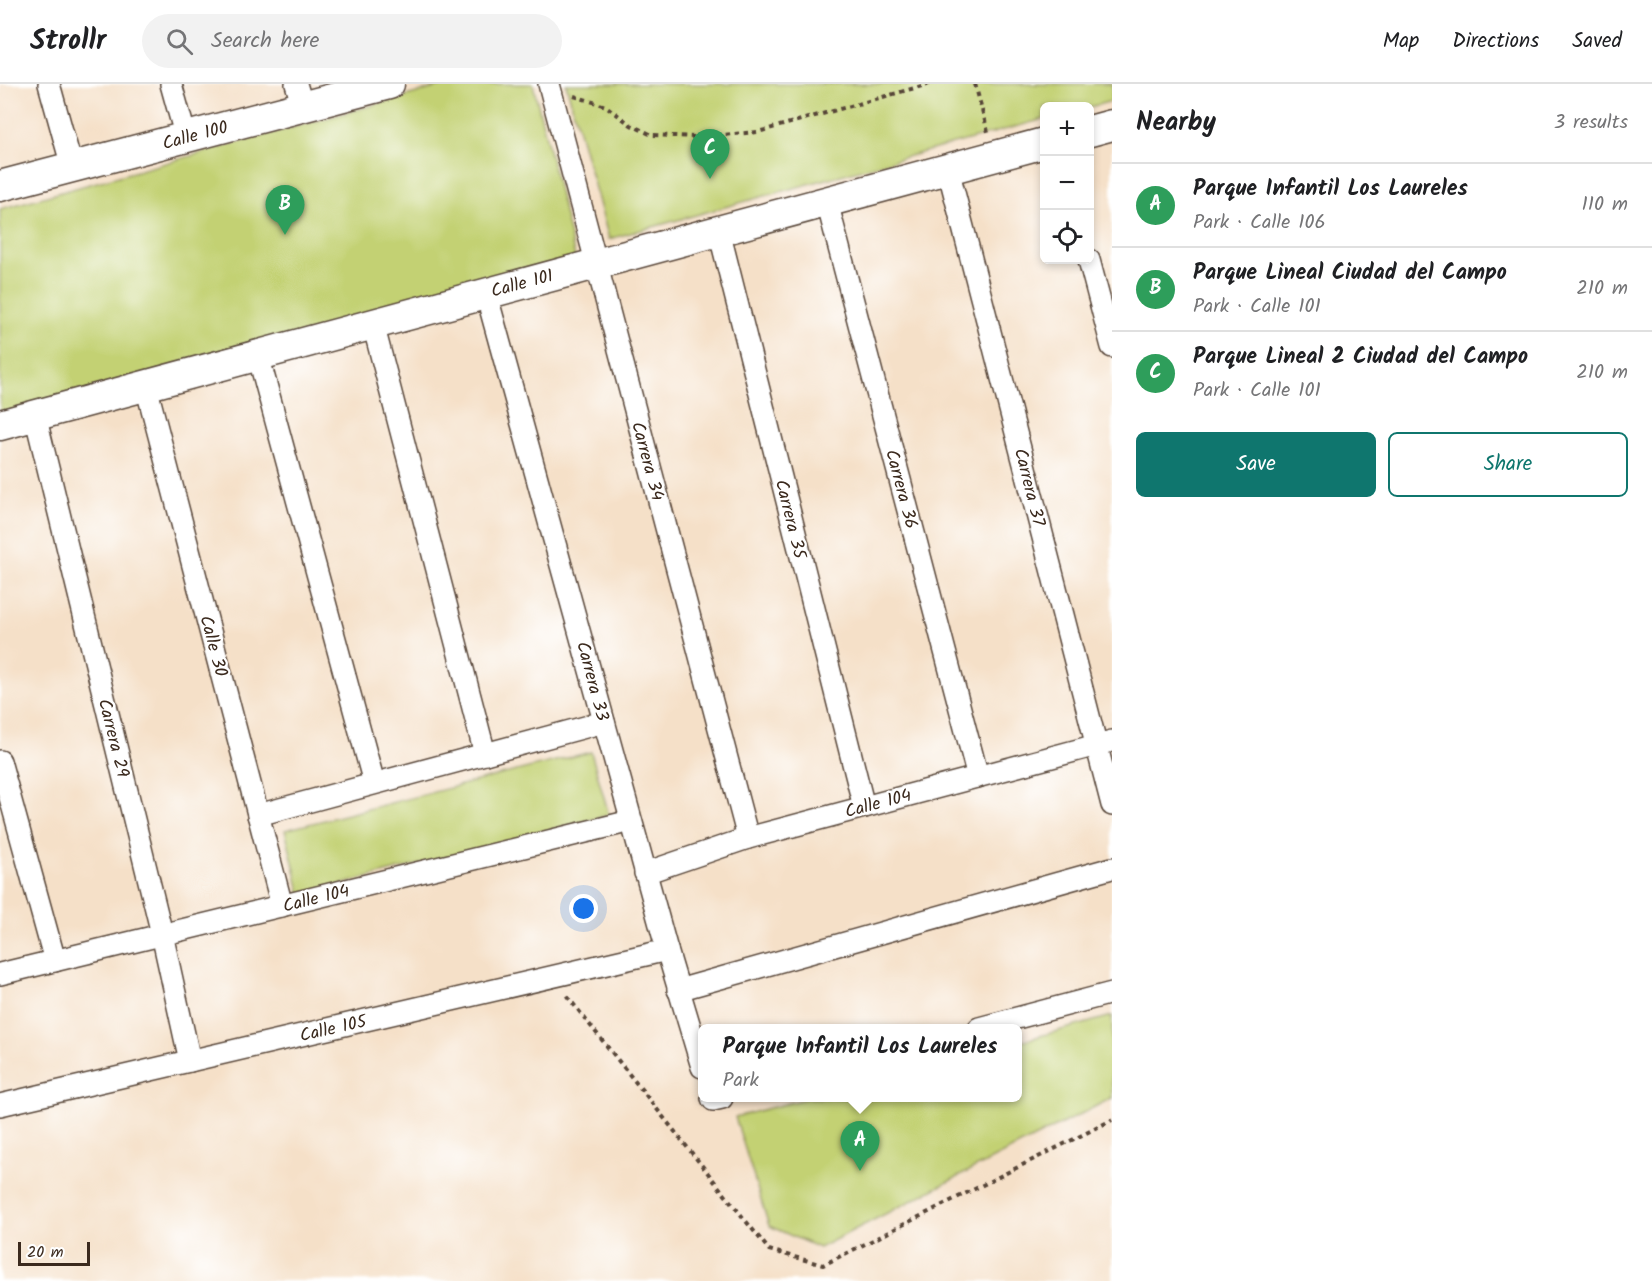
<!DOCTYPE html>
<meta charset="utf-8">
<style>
body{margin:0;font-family:Kalam,sans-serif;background:#f2f2f2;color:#202124}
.controls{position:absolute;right:18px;top:18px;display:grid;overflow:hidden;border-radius:9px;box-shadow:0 3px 9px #0003}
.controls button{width:54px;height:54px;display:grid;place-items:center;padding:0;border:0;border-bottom:2px solid #e0e0e0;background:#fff;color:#202124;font:30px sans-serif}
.scale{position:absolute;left:18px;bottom:15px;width:72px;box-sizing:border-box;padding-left:6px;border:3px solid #3b2a1e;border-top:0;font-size:16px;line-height:21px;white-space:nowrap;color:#3b2a1e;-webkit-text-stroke:4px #fff;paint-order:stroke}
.you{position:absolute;left:584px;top:825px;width:21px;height:21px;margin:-15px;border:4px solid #fff;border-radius:50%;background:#1a73e8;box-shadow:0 0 0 9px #1a73e833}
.badge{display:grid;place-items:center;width:39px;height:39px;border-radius:50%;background:#0f766e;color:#fff;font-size:20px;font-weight:700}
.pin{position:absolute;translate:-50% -50px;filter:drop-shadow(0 2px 3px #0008)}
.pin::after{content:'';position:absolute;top:32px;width:21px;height:18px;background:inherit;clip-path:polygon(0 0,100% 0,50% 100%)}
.popup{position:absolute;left:698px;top:940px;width:324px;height:78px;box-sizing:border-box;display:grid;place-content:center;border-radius:9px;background:#fff;filter:drop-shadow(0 2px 4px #0005);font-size:20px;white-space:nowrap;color:#757577}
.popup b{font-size:22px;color:#202124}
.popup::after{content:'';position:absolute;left:50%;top:100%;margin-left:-12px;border:12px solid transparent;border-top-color:#fff}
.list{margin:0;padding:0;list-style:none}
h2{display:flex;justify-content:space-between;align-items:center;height:78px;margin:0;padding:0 24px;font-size:26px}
h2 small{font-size:20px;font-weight:400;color:#757577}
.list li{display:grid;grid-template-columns:39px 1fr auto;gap:18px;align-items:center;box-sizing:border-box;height:84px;padding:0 24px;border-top:2px solid #e0e0e0}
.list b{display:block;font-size:22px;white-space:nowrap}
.list p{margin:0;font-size:20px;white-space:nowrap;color:#757577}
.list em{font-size:20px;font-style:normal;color:#757577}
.actions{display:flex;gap:12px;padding:18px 24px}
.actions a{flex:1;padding:14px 0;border:2px solid #0f766e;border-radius:9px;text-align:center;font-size:21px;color:#0f766e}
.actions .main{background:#0f766e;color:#fff}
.icon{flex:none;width:33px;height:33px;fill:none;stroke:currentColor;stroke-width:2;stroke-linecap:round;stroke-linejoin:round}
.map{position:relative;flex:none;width:1112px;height:1197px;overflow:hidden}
header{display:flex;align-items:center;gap:36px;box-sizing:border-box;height:84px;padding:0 30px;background:#fff;border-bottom:2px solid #e0e0e0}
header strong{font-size:28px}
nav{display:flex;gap:33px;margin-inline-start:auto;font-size:21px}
.search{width:420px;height:54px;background:#f2f2f2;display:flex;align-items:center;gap:15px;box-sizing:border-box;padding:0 21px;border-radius:33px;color:#757577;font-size:22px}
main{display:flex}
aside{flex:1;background:#fff}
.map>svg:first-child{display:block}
</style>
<header>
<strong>Strollr</strong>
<div class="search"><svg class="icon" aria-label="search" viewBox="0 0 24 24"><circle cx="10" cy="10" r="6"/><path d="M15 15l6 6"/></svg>Search here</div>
<nav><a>Map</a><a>Directions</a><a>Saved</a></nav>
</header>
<main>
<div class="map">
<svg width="1112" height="1197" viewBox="0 0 1112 1197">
<rect width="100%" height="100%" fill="#fff"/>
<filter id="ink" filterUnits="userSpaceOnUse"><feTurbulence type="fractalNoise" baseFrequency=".0167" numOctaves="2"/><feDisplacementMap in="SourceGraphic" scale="12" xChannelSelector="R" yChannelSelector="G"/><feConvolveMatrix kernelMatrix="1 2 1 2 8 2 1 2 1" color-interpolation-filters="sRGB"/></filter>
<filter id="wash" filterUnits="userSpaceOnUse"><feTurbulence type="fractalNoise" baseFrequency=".008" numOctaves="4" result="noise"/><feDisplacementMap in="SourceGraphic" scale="24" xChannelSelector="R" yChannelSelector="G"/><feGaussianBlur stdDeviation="1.35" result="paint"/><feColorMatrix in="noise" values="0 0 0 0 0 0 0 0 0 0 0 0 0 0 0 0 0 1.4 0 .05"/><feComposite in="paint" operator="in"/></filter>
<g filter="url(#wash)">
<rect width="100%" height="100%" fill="#f5e0c8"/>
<!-- green -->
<g fill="#c3d173" stroke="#7f7e48" stroke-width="1.5">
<path d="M449,0H533L576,177L0,330V125Z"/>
<path d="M566,0H1112V17L1090,23L1044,22V35L609,155Z"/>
<path d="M591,668L609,731L301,811L285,746Z"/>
<path d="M1112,932V1014L819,1164L769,1142L735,1033L808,1014H1018V958Z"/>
</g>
</g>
<g filter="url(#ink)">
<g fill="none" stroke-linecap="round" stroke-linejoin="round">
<!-- street casing -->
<g stroke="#574538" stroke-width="24">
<g id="street">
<path d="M49,0L72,83"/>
<path d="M171,0L186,54"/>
<path d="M296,0L303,23"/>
<path d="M549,0L748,754"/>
<path d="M948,85L1112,721"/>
<path d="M827,118L978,693"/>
<path d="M719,147L864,723"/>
<path d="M1089,176L1112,263"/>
<path d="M486,209L667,866L702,983"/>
<path d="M373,240L485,670"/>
<path d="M258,271L374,699"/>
<path d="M146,302L282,822"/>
<path d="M35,331L162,850L190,977"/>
<path d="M0,677L55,877"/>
<path d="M258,731L604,638"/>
<path d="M645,789L748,754L1112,657"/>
<path d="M0,890L631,737"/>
<path d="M678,906L1112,784"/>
<path d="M979,944L1112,909"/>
<path d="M712,1014L713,1016L722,1014"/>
<path d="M0,1021L667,866"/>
</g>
</g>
<!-- secondary casing -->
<g stroke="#574538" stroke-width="33">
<g id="secondary">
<path d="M1090,47L1112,41"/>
<path d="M0,102L389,0"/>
<path d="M0,341L1044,59"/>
</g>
</g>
<!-- path -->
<g stroke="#574538" stroke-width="4" stroke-dasharray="4.5 4.5" stroke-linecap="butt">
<path d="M975,0L988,48"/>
<path d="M574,12L606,22L631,41L652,51L697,53L758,48L929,0"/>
<path d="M567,912L769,1166L823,1181L1112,1036"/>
</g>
<!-- street -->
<use href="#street" stroke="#fff" stroke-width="21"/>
<!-- secondary -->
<use href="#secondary" stroke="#fff" stroke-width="30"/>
</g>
</g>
<g text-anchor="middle" stroke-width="4.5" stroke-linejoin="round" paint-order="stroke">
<!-- street labels -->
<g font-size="18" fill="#3b2a1e" stroke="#fff">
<text transform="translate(195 51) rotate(-15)" y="6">Calle 100</text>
<text transform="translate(522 199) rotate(-15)" y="6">Calle 101</text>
<text transform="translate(648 377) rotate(75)" y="6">Carrera 34</text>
<text transform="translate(1030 403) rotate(76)" y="6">Carrera 37</text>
<text transform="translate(902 405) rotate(75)" y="6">Carrera 36</text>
<text transform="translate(791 435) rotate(76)" y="6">Carrera 35</text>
<text transform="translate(214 562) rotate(75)" y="6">Calle 30</text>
<text transform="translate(593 597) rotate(75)" y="6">Carrera 33</text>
<text transform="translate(114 654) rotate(76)" y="6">Carrera 29</text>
<text transform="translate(878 719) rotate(-15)" y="6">Calle 104</text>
<text transform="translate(316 814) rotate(-14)" y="6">Calle 104</text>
<text transform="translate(333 944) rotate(-13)" y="6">Calle 105</text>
</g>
</g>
</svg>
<div class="controls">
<button>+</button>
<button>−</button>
<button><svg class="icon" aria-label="locate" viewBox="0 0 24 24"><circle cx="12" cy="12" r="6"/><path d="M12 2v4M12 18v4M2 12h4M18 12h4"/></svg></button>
</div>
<div class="scale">20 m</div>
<div class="you"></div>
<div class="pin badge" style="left:860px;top:1087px;background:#2e9e5b">A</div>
<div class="popup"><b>Parque Infantil Los Laureles</b>Park</div>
<div class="pin badge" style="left:285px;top:151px;background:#2e9e5b">B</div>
<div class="pin badge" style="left:710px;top:95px;background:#2e9e5b">C</div>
</div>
<aside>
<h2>Nearby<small>3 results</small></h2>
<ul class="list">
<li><span class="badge" style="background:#2e9e5b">A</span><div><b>Parque Infantil Los Laureles</b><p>Park · Calle 106</p></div><em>110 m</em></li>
<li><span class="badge" style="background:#2e9e5b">B</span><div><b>Parque Lineal Ciudad del Campo</b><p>Park · Calle 101</p></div><em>210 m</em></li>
<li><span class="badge" style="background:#2e9e5b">C</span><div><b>Parque Lineal 2 Ciudad del Campo</b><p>Park · Calle 101</p></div><em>210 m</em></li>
</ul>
<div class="actions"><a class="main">Save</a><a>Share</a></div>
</aside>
</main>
